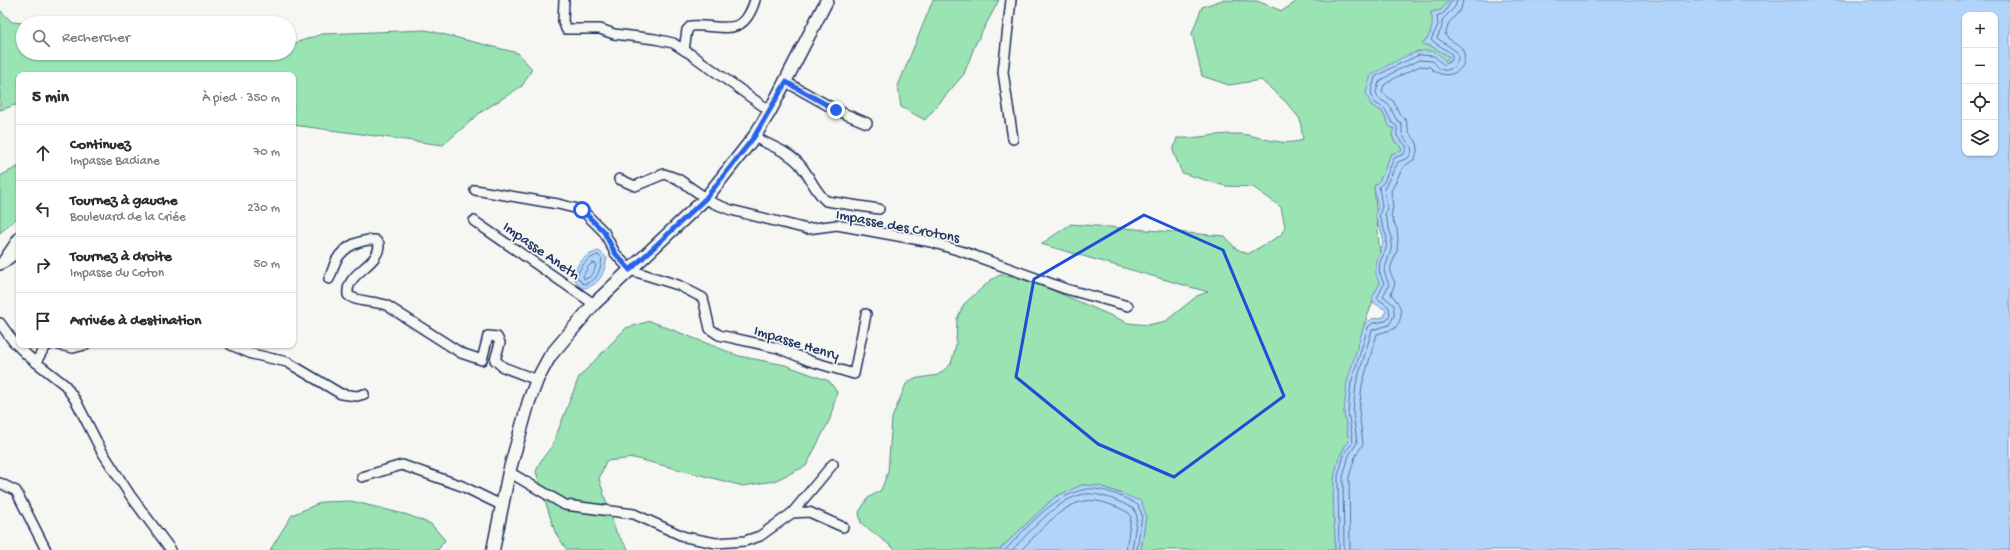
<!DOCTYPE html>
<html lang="fr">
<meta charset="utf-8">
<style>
body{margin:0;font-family:"Gochi Hand",sans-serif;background:#f2f2f3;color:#2b2b33}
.controls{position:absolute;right:12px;top:12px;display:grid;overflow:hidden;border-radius:8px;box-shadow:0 1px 3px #0004}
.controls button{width:36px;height:36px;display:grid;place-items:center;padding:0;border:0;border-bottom:1px solid #e1e1e2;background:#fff;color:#2b2b33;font:20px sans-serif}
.stop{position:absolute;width:12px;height:12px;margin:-9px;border:3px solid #2563eb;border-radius:50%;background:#fff}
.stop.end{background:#2563eb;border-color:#fff;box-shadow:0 1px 4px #0008}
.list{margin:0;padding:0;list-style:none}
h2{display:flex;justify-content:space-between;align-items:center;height:52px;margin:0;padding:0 16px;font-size:17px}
h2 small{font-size:13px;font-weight:400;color:#7c7c81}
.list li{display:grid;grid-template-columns:26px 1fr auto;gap:12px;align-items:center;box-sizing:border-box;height:56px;padding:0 16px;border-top:1px solid #e1e1e2}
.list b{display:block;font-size:15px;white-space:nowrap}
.list p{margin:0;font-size:13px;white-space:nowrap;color:#7c7c81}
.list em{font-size:13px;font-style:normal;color:#7c7c81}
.icon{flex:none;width:22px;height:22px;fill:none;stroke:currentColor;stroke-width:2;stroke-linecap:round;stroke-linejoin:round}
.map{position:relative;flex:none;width:2010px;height:550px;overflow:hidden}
.search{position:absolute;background:#fff;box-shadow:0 1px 3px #0004;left:16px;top:16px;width:280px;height:44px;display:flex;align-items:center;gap:10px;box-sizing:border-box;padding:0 14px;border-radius:22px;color:#7c7c81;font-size:15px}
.panel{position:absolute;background:#fff;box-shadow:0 1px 3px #0004;left:16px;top:72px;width:280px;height:276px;border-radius:8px}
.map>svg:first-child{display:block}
</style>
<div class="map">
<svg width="2010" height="550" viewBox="0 0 2010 550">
<rect width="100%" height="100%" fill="#f6f6f2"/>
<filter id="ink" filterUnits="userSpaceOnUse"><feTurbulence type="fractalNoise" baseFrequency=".025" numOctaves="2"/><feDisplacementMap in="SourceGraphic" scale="8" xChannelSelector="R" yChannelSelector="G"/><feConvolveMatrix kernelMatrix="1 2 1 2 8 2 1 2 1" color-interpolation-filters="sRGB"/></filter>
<g filter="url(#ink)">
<!-- green -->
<g fill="#9ae3b2" stroke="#5a8988">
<path d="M933,0H999L975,45L964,74L925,120L901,107L898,86Z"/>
<path d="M1222,0L1257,1L1282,11L1299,0H1449L1441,10L1431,12L1434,24L1425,45L1431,46L1450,57L1445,61L1426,52L1418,51L1372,75L1371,105L1382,111L1390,127L1394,128L1392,136L1395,142L1400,145L1402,151L1391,154L1380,180L1374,186L1380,254L1376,261L1380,283L1364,325L1344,412L1349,441C1325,471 1336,515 1335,550H1141L1146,515L1123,494L1099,486L1082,485L1055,497L999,550H896L861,523L859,512L868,498L881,490L888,472L892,418L906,384L913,379L938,375L951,364L956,345L957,319L964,304L991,280L1000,275L1014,276L1036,283L1128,323L1148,325L1166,321L1197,296L1208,292L1041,244L1071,224L1225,236L1235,248L1248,254L1281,235L1285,227L1281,207L1253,187L1225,186L1182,173L1173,151L1177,138C1196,139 1214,134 1233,134C1258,133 1277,148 1303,140L1300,119L1285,101L1261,80L1229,85L1202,76L1192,33L1202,7Z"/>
<path d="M0,10L12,22L23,23V53H289V45L322,34L426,30L518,53L532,69L522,86L481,112L443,145L293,125V75H19V104L0,110Z"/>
<path d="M19,166V216L0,233V176Z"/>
<path d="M650,321L739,356L785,365L829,381L837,392L830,419L806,466L774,481L743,486L634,458L606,461L599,479L616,532L629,550H567L555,532L536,472L540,462L552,446L579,377L626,328Z"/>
<path d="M351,501L408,515L431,524L445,540L438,550H270L292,515L322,502Z"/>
</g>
<!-- water -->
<g fill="#b1d5fa" stroke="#7593bc" fill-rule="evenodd">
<path d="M1449,0H2010V550H1335C1336,514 1325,471 1349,441L1344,412L1347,382L1364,325L1372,319L1384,317L1386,310L1374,303L1372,298L1380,283C1369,268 1383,254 1383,238C1383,234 1376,220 1375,214L1378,208L1374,186L1380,180L1391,154L1402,151L1400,145L1395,142L1392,135L1394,128L1390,127L1382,111L1371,105L1366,93L1371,75C1390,66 1428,35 1445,61L1450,57L1431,46L1422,44C1432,36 1434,24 1431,12L1441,10ZM1965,15H1995V153H1965Z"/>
<path d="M599,251L607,258C604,273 599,288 581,288L573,277C576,263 586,254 599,251Z"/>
<path d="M1082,485L1099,486L1141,501L1146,515L1141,550H999L1055,497Z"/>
</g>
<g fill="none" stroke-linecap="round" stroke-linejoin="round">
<!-- shore -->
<g stroke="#57719c" stroke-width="1">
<path d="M598,255L602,259C600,272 596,283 583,284L577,277C580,266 587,258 598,255Z"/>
<path d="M593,263L596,264C595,271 592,278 584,279L583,276L588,267Z"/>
<path d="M1005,550C1027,528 1050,498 1082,490C1098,485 1124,497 1138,505L1142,515L1137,550"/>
<path d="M1012,550C1030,532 1058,498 1084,494C1100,492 1121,502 1134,509L1137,516L1132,550"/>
<path d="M1021,550C1039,533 1059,506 1084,501C1098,498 1118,507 1129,513L1131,517L1126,550"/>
<path d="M1339,550L1338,476L1345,452L1353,442L1348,412L1351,383L1368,327L1373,323L1386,321L1390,315L1389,307L1377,298L1384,284L1379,271L1380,262L1386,249L1387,238L1379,215L1382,207L1379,187L1384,182L1394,158L1404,154L1406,150V146L1397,136V126L1392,123L1385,109L1374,102L1371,92L1375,77L1391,68L1419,55L1434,56L1444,65L1452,60V54L1431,40L1438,25L1437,16L1444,13L1452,0"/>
<path d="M1344,550L1343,477L1349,455L1357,443L1353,412L1356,384L1372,330L1389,325L1394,316V305L1383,296L1389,285L1384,271L1391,250L1392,238L1385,215L1387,207L1384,189L1398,162L1408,158C1417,148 1407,144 1403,136C1401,133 1403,127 1401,123L1396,119L1389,105L1378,98L1376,92L1379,82L1394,72L1419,60L1433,61C1436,64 1438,69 1443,70C1453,72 1461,60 1457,52L1437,38L1442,27V20L1455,7L1457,0"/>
<path d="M1350,550L1349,477L1355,457L1363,444L1359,411L1362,385L1377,334L1394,329C1406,316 1401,305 1391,294L1395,283L1390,272L1391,266L1397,251L1398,239L1397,229L1391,216L1393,207L1391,191L1403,167L1415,159L1418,147L1416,141L1409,133L1406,120L1400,115L1394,102L1382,92L1384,85L1397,77L1420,66L1430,67C1445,84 1471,70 1463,51C1460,43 1450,42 1445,35L1449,23L1461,9L1463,0"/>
</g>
<!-- minor casing -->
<g stroke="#1b2f5e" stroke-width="12">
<g id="minor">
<path d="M564,0L563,21L566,29H600L614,34L655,39L673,43L692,55L770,111"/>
<path d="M1011,0L1003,72L1013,139"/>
<path d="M684,50L687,30L691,26C722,24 743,40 755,0"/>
<path d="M786,82L836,110L867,123"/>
<path d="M754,137C769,145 790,152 801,166C810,177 815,191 826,201L879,209"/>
<path d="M619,179L635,186L664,174L678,179L713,203L731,210L807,229L837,225L931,242L964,252L1066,289L1128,306"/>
<path d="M475,190L558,204L582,210L604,232L615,253L630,270L678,285L703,298L710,329L719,335L778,348L810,361L854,374L866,314"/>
<path d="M474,221L594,304"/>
<path d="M4,263L19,251"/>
<path d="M0,265L19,237"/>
<path d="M329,279C332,273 334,264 337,259C345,246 361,239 375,240L379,244C380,266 345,272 348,295C356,302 374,301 386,305L461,353L482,360L488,336L497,337L500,343L495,360L503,367L537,380"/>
<path d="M0,323L13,341L28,356L65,385L76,401L101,450L130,495L171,550"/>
<path d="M59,345L73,348L85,345"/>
<path d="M231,345L252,354L287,362L341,394L357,396L364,394"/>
<path d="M36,362L44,348L49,345"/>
<path d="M509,472L565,505L634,514L685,537L716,543L745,541L760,536L792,513L809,512L843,527"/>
<path d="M362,477L402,465L462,486L503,506"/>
<path d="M0,483L16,491L46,550"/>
<path d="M792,513L833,464"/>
</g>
</g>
<!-- major casing -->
<g stroke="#1b2f5e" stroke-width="15">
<path id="major" d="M493,550L509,472L529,401L537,380L550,356L594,304L706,198L754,137L770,111L827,0"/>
</g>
<!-- minor -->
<use href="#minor" stroke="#f6f6f2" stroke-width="9"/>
<!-- major -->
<use href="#major" stroke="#f6f6f2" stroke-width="12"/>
</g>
</g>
<g fill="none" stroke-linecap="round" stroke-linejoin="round" filter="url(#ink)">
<!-- route -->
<path stroke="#2563eb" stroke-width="5" d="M582,210L604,232L615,253L630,270L706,198L754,137L786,82L836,110"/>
</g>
<!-- marked area -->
<path fill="none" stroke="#1d4ed8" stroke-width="3" stroke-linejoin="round" d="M1144,215L1223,250L1284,396L1174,477L1098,444L1016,377L1034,279Z"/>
<g text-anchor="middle" stroke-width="3.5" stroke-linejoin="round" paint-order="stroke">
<!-- street labels -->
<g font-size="15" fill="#1b2f5e" stroke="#f6f6f2">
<text transform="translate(898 225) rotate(11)" y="5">Impasse des Crotons</text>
<text transform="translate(542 250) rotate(35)" y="5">Impasse Aneth</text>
<text transform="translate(797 342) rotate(17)" y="5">Impasse Henry</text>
</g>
</g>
</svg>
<div class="controls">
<button>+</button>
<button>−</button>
<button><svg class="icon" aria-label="locate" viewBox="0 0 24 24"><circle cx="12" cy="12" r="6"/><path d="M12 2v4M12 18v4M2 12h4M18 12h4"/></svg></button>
<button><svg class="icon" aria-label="layers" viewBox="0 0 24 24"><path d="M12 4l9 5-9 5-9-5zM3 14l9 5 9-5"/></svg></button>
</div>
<div class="stop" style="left:582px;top:210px"></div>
<div class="stop end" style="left:836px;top:110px"></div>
<div class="search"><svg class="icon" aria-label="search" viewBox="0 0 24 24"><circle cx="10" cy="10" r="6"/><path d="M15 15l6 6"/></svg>Rechercher</div>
<section class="panel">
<h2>5 min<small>À pied · 350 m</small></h2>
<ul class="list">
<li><svg class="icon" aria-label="ahead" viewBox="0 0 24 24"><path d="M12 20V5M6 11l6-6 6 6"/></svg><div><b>Continuez</b><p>Impasse Badiane</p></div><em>70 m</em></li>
<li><svg class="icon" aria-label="left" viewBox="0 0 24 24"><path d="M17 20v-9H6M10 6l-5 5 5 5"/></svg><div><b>Tournez à gauche</b><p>Boulevard de la Criée</p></div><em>230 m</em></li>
<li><svg class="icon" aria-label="right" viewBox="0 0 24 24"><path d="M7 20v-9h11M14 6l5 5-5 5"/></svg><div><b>Tournez à droite</b><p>Impasse du Coton</p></div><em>50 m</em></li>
<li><svg class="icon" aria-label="arrive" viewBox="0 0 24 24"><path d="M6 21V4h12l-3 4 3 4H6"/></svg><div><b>Arrivée à destination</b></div></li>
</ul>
</section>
</div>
